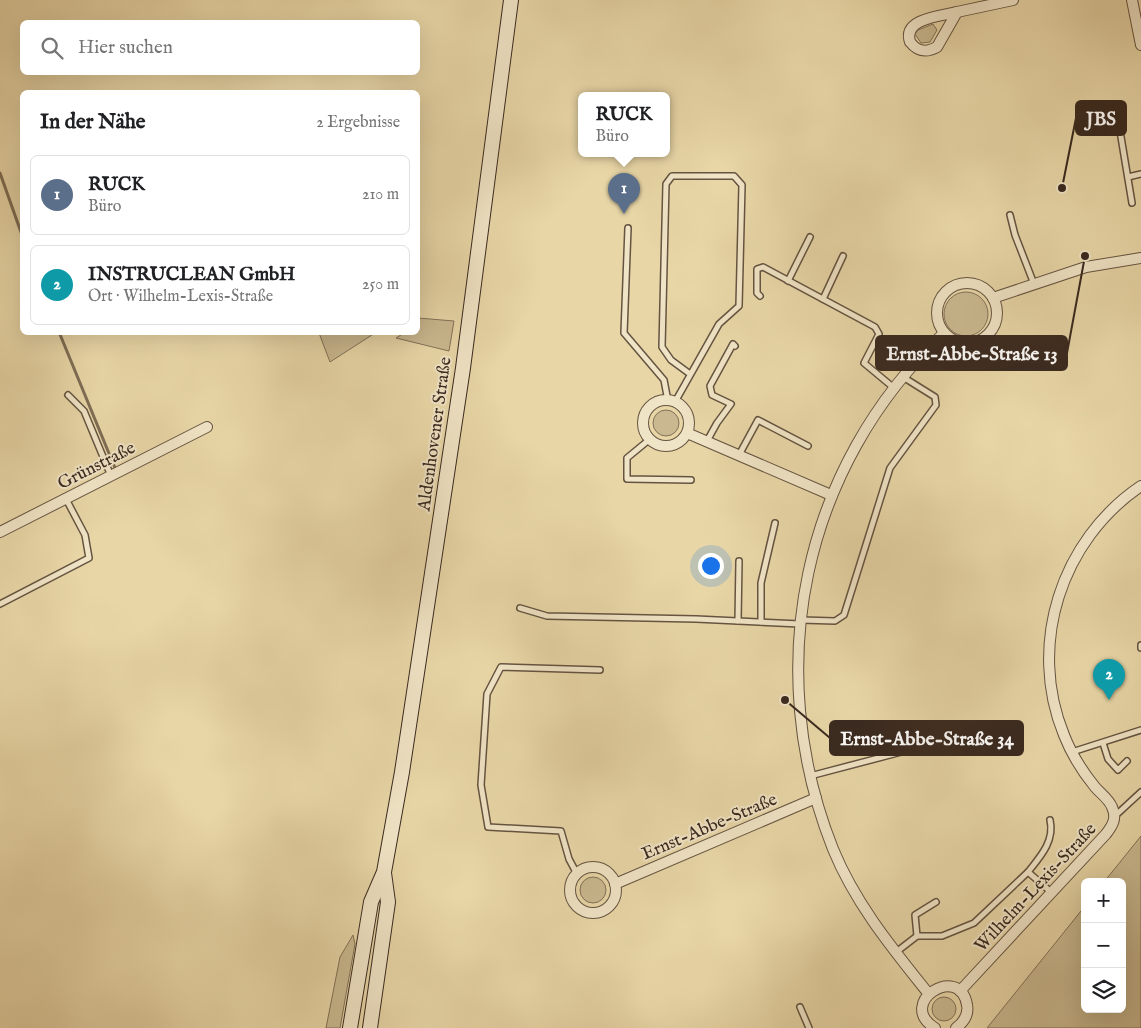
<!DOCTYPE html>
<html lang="de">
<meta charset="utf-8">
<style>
body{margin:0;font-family:"IM FELL English",serif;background:#f6f6f6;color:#202124}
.controls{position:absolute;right:15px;bottom:15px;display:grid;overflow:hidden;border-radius:8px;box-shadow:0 5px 20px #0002}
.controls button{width:45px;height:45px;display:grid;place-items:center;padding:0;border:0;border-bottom:1px solid #e0e0e0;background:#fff;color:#202124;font:25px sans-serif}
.you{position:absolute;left:710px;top:565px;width:18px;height:18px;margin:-12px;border:4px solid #fff;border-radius:50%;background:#1a73e8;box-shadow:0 0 0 8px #1a73e833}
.badge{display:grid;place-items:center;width:32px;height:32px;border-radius:50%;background:#ea580c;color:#fff;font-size:16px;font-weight:700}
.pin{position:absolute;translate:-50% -41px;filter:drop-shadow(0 1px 2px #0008)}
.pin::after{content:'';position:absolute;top:26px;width:18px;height:15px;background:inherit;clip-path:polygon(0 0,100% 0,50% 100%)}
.popup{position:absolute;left:578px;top:92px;width:92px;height:65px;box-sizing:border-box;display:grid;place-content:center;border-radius:8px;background:#fff;filter:drop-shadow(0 1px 4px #0005);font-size:16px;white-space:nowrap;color:#757577}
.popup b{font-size:19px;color:#202124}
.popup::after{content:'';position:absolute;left:50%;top:100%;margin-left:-10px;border:10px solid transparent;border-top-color:#fff}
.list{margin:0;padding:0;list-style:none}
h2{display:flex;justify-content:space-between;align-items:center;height:65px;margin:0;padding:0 20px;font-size:21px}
h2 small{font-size:16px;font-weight:400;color:#757577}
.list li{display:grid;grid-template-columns:32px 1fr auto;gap:15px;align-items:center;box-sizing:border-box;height:80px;margin:0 10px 10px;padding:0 10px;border:1px solid #e0e0e0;border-radius:8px}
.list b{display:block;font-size:19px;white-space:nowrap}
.list p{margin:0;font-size:16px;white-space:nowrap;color:#757577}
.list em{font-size:16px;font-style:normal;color:#757577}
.icon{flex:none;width:28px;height:28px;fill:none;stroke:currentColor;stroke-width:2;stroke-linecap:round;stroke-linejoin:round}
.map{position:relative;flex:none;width:1141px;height:1028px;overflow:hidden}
.search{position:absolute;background:#fff;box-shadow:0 5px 20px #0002;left:20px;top:20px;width:400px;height:55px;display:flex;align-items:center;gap:12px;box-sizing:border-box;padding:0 18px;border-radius:8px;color:#757577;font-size:19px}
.panel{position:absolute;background:#fff;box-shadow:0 5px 20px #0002;left:20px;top:90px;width:400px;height:245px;border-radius:8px}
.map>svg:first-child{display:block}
</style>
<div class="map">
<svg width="1141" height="1028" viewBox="0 0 1141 1028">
<rect width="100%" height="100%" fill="#e8d6a7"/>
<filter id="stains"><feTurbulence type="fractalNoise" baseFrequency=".004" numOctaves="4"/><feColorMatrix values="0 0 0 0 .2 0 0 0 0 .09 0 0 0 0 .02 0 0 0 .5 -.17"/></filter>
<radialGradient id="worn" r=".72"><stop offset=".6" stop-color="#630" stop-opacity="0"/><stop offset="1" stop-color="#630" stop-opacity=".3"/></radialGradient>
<!-- green -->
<g fill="#cab990" stroke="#827158">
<path d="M933,24L937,30L930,42L921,43L915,34L918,30Z"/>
<circle cx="966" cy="314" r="22"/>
<path d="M418,318L454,321L449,351L396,338L404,333L418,332Z"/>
<path d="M319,333V332L375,333L330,362Z"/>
<circle cx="666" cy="423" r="13"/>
<path d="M1141,836V1028H987L1085,906V1009H1122V882H1104Z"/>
<circle cx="593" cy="890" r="13"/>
<path d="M353,935L355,944L340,1028H326L340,957Z"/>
<circle cx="944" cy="1009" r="12"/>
</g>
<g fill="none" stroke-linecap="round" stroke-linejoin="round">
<!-- stream -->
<g stroke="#7e6d55" stroke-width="3">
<path d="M0,173L22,235"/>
<path d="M59,332L115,468"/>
</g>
<!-- lane casing -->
<g stroke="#655441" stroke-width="8">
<g id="lane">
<path d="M1119,125L1132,203"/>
<path d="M1128,177L1141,174"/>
<path d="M1010,215L1015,235L1034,284"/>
<path d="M628,228L624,333L664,380L668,401"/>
<path d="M788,281L810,237"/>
<path d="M760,296L757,293V269L763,267L875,327L879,334L864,363L894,388"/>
<path d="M823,299L843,256"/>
<path d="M68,395L84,411L111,476"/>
<path d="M675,402L719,324L739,306L742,185L734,176H672L666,184L662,347L671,360L690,374"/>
<path d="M650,439L627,458V479L691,480"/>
<path d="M707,441L717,423L731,404L712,395L710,386L733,344L735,346"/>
<path d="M739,455L758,420L808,446"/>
<path d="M0,604L89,558L85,535L66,499"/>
<path d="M520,608L547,616L696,619L800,624"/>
<path d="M801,620L835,621L844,615L890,468L936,405L935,397L903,377"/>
<path d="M738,621L739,561"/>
<path d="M761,622V583L775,523"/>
<path d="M1141,645V648"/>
<path d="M1103,743L1108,759L1118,770L1127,761"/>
<path d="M1072,752L1141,730"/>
<path d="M810,776L909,750"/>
<path d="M1115,816L1141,792"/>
<path d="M1028,872C1040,857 1055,841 1050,820"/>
<path d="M577,874L569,859L561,831L488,827L481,785L487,694L501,667L600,670"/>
<path d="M917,936L915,915L936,902"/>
<path d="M895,953L917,936H942L974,923L1028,872L1051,892"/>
<path d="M800,1007L809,1028"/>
</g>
</g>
<!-- street casing -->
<g stroke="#655441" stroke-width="12">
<g id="street">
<path d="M1132,0L1141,45"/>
<path d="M957,12L937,47C926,53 918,52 910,42C902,18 942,16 957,12Z"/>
<path d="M957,12L1013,0"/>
<circle cx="967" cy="313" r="30"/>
<path d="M993,298L1086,267L1141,258"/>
<circle cx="666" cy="423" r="23"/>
<path d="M687,433L831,495"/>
<path d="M0,532L207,427"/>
<circle cx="593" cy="890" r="23"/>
<path d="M615,884L816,798"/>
<path d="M960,991L1106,834C1113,825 1117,818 1112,807C1109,799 1100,793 1095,787C1082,771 1071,753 1064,735C1027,645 1061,540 1141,486"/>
<path d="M928,993C892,948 855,903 833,849C761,668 802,467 944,333"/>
<path d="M935,1028C895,1003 960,962 967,1005C969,1015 964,1022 956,1028"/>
</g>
</g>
<!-- secondary casing -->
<g stroke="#39291f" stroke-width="16">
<g id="secondary">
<path d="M350,1028L371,902L384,872L402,772L463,368L511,0"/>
<path d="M370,1028L388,902L384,873"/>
</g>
</g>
<!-- lane -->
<use href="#lane" stroke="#f0e4c6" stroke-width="5"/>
<!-- street -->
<use href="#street" stroke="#f0e4c6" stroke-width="10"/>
<!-- secondary -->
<use href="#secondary" stroke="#f0e4c6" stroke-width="14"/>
</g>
<g text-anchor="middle" stroke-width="4" stroke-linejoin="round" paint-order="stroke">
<!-- street labels -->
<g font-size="18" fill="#39291f" stroke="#f0e4c6">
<text transform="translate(434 434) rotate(-82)" y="6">Aldenhovener Straße</text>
<text transform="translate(96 465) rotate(-27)" y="6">Grünstraße</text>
<text transform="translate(709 826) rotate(-23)" y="6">Ernst-Abbe-Straße</text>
<text transform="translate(1035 887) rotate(-47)" y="6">Wilhelm-Lexis-Straße</text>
</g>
</g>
<!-- callouts -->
<path fill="none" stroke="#39291f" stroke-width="2" d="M1062 188L1076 118M1085 256L1067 353M785 700L830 738"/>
<g fill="#39291f" stroke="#f0e4c6" stroke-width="2">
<circle cx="1062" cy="188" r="5"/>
<circle cx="1085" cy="256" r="5"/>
<circle cx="785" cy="700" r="5"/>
</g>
<g fill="#39291f" stroke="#39291f" stroke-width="2">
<rect x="1076" y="101" width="50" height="34" rx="5"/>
<rect x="876" y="336" width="191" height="34" rx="5"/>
<rect x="830" y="721" width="193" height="34" rx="5"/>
</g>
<g font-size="19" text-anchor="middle" font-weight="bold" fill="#fff">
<text x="1101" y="125">JBS</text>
<text x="972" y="360">Ernst-Abbe-Straße 13</text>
<text x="927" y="745">Ernst-Abbe-Straße 34</text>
</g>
<rect width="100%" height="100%" filter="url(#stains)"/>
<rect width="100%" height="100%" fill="url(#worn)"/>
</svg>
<div class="controls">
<button>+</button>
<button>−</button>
<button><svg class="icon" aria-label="layers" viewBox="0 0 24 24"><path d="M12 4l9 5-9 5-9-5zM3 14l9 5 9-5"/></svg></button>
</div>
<div class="you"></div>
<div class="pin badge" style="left:624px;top:214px;background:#5c6f8a">1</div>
<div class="popup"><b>RUCK</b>Büro</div>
<div class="pin badge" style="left:1109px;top:700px;background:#0f9aa8">2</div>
<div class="search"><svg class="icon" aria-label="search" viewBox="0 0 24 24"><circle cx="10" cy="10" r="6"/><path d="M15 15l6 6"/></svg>Hier suchen</div>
<section class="panel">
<h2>In der Nähe<small>2 Ergebnisse</small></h2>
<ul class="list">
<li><span class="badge" style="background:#5c6f8a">1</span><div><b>RUCK</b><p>Büro</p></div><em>210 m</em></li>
<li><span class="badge" style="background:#0f9aa8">2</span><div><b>INSTRUCLEAN GmbH</b><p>Ort · Wilhelm-Lexis-Straße</p></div><em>250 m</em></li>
</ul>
</section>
</div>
